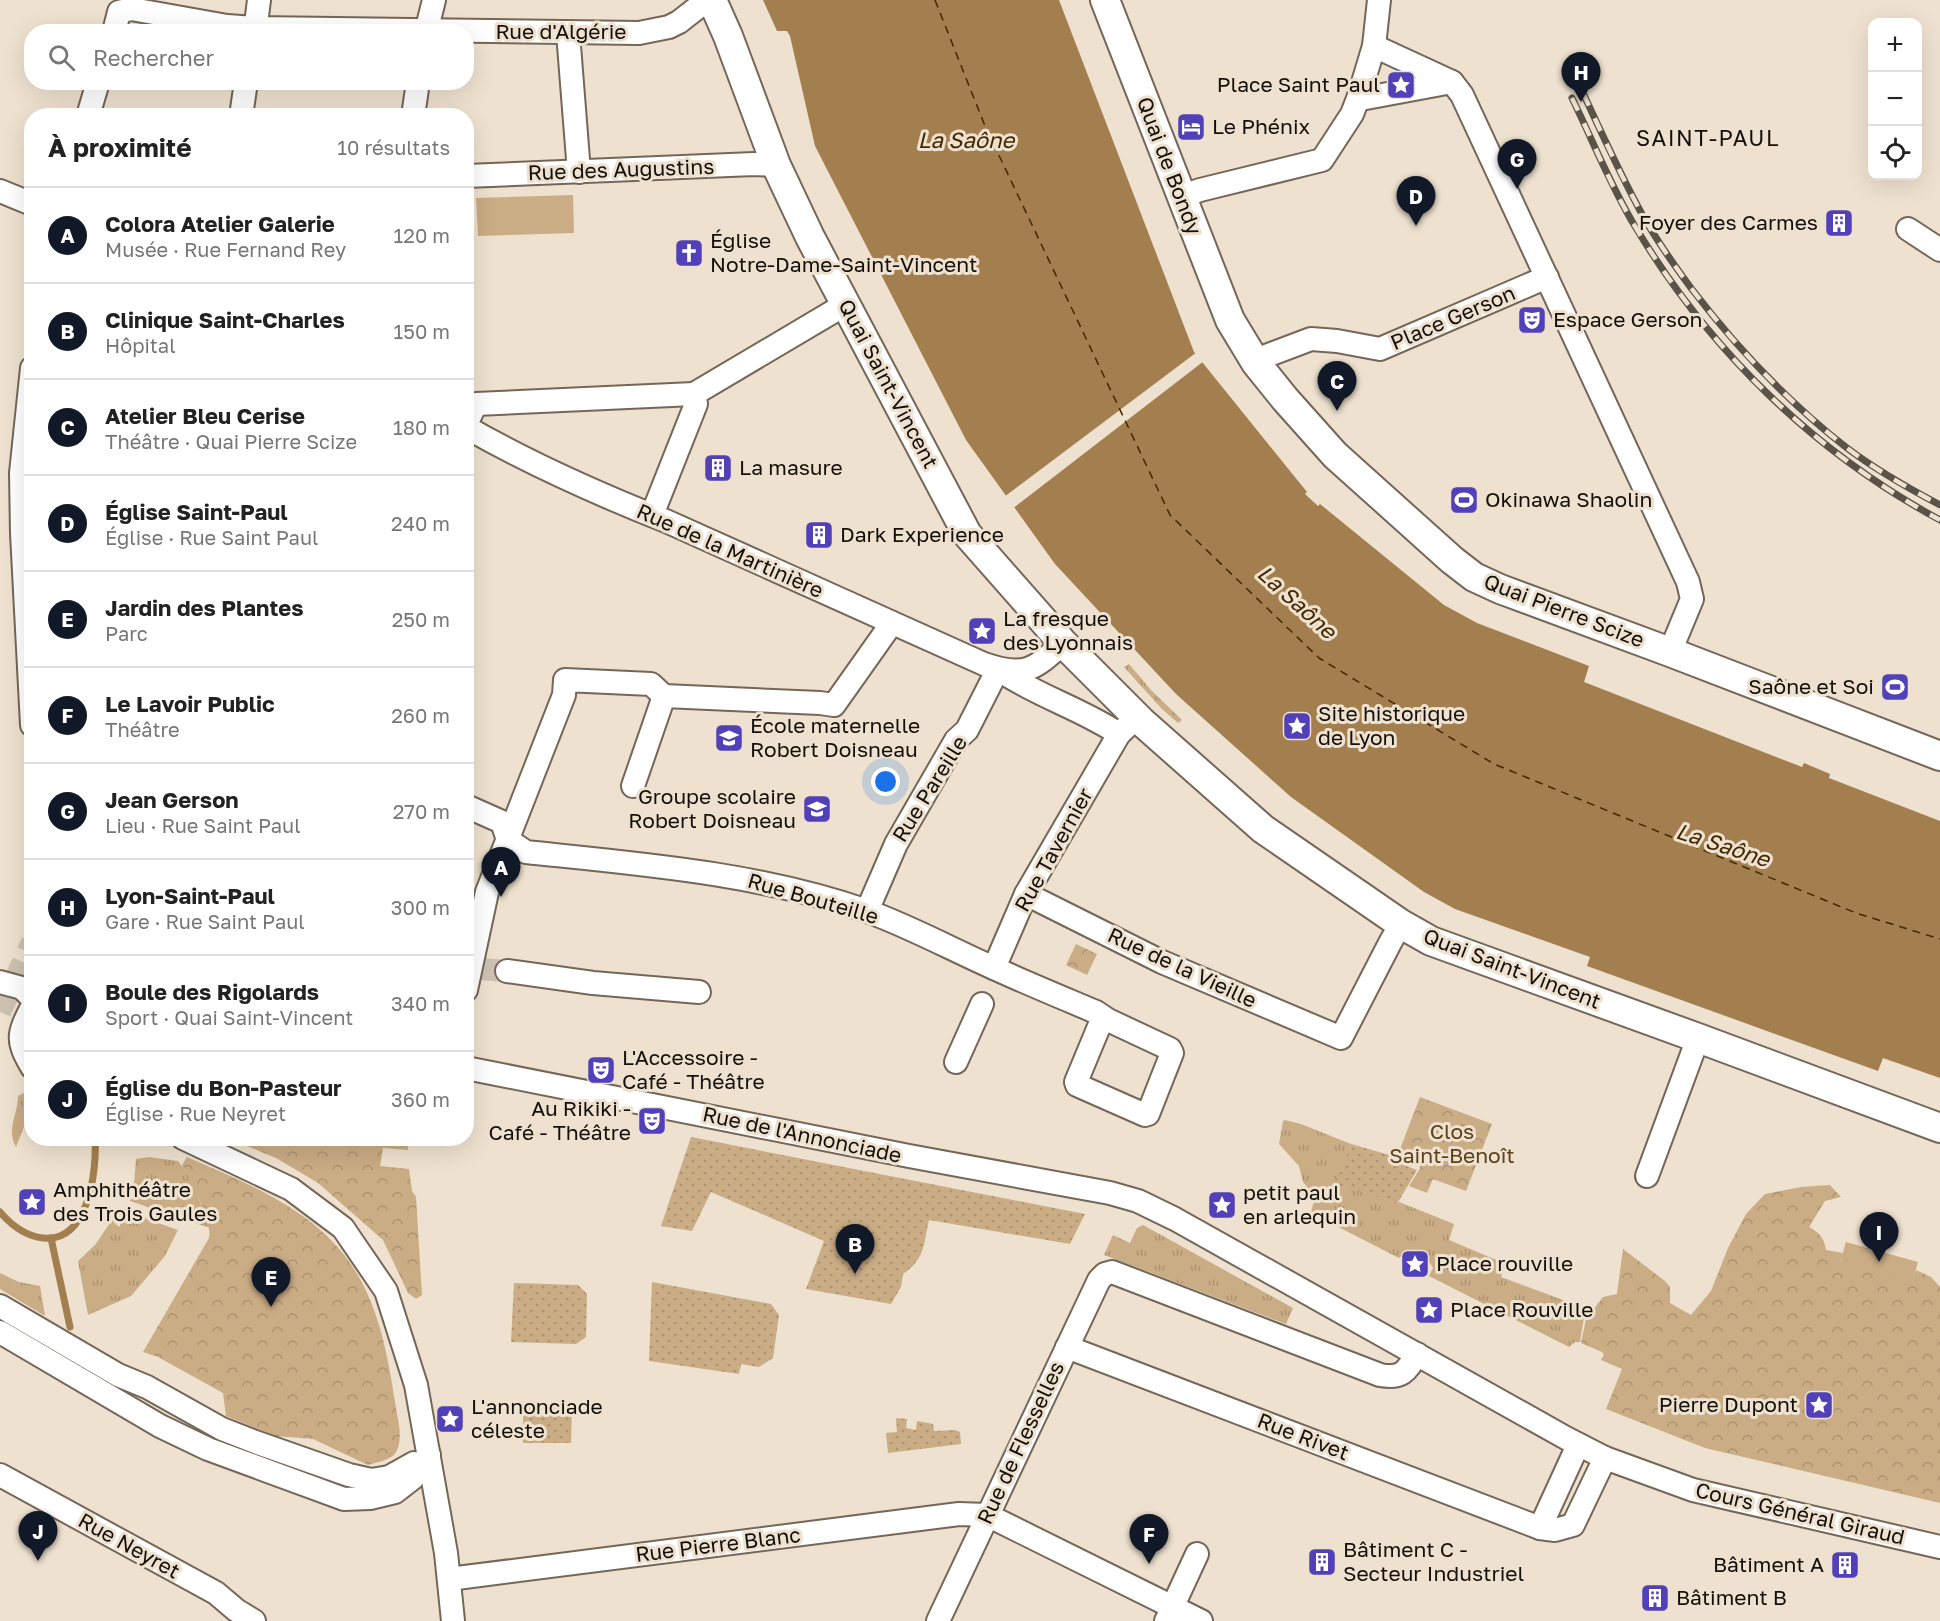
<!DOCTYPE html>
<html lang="fr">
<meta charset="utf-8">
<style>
body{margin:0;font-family:"Golos Text",sans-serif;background:#f2f2f2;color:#222}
.controls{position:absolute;right:18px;top:18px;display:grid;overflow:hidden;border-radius:12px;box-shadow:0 6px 24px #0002}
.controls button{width:54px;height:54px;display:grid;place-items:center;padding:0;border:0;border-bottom:2px solid #e0e0e0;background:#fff;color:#222;font:30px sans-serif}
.you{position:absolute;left:886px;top:782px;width:21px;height:21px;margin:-15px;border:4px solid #fff;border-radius:50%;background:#1a73e8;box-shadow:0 0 0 9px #1a73e833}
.badge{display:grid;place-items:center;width:39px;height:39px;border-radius:50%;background:#111827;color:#fff;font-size:20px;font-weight:700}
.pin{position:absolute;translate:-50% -50px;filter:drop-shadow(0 2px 3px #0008)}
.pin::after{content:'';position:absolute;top:32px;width:21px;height:18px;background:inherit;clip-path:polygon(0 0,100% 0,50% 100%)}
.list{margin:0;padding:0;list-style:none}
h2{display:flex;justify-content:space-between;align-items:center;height:78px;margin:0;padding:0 24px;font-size:26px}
h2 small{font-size:20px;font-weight:400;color:#767676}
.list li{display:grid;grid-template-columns:39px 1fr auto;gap:18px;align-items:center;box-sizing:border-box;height:96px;padding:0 24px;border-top:2px solid #e0e0e0}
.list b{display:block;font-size:22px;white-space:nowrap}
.list p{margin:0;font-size:20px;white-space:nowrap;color:#767676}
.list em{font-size:20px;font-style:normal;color:#767676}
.icon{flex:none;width:33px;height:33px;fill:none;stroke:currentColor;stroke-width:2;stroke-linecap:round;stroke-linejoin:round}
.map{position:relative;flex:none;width:1940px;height:1621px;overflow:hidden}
.search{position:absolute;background:#fff;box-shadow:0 6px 24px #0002;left:24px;top:24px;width:450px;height:66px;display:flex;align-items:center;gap:15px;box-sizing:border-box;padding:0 21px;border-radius:24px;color:#767676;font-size:22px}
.panel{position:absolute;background:#fff;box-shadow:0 6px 24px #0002;left:24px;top:108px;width:450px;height:1038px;border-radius:24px}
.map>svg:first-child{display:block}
</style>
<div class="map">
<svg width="1940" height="1621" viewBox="0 0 1940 1621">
<defs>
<pattern id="grass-tufts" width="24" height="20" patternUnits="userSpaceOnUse" patternTransform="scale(1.5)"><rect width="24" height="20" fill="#caac85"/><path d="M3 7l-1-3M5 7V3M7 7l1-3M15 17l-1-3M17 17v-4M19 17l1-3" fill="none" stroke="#ad9372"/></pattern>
<pattern id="forest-crowns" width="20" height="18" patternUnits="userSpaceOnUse" patternTransform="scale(1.5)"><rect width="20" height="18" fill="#caac85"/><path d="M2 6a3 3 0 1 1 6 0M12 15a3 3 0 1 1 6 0" fill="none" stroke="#ad9372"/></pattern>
<pattern id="garden-dots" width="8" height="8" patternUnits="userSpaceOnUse" patternTransform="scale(1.5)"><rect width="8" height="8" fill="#caac85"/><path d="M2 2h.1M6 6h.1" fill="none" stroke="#ad9372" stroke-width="1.8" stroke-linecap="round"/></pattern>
</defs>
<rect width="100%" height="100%" fill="#eee1cf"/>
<!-- grass -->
<g fill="url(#grass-tufts)">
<path d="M1129,664L1151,690L1182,720L1178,723L1161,708L1124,667Z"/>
<path d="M31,1089V1116L25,1124L16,1147C6,1128 18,1115 18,1096Z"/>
<path d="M1285,1120L1301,1124L1351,1144L1336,1185L1368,1193L1397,1204L1399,1202L1454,1224L1449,1240L1506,1264L1501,1277L1590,1310L1584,1317L1580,1342H1575L1569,1347L1429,1276L1433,1268L1430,1263L1408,1251L1399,1258L1311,1213L1315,1196L1303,1182L1299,1166L1279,1144L1283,1121Z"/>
<path d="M149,1157L178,1161C194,1179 201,1206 210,1228L130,1201L134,1184L136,1159Z"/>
<path d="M127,1212L178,1230L165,1256L131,1296L88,1315L78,1261L95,1245L112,1220L119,1227Z"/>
<path d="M1143,1225L1293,1308L1286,1324L1104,1255L1113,1235L1130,1243L1137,1228Z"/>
<path d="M0,1273L19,1282L40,1286L45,1316L0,1289Z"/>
</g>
<!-- forest -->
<g fill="url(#forest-crowns)">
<path d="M1076,944L1097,954L1087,975L1066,965Z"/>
<path d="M1420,1097L1492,1124L1466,1191L1433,1179L1427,1193L1409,1186L1419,1170L1424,1155L1419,1153L1415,1163L1397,1157Z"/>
<path d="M230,1139H408V1150L383,1148L380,1166L409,1169L412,1191L416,1197L422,1295L416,1299L408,1293L383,1240L318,1183L276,1158Z"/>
<path d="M187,1157C237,1179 294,1201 333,1242C375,1286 386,1344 395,1402C397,1416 404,1438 396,1452C392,1460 377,1462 368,1465L313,1439L276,1436L226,1416L223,1393L158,1357L143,1352L209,1238C213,1221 190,1181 182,1165Z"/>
<path d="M1830,1185L1841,1197L1825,1201L1809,1227C1820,1233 1824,1238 1826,1250L1843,1253L1840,1262L1912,1282L1916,1270L1931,1277L1940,1287V1503L1705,1448L1606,1409L1622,1369L1601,1360L1604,1355L1602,1352L1581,1343L1586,1319L1603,1297L1617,1294L1623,1249L1665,1281L1670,1287V1303L1691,1315L1711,1291L1728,1248L1746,1214L1765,1194L1801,1187Z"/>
</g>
<!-- garden -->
<g fill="url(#garden-dots)">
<path d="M691,1137L1085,1214L1070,1244L929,1220C923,1245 926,1258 903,1274L901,1287L891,1304L806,1289L824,1241L711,1192L692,1231L661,1226Z"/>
<path d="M1351,1144L1397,1157L1396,1162L1417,1170L1397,1204L1367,1193L1335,1185Z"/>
<path d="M652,1282L771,1304L779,1315L773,1358L759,1367L741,1364L739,1374L649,1361Z"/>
<path d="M514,1283L578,1285L587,1294L586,1337L576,1344L511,1342Z"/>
<path d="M523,1406L572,1407L571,1443H523Z"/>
<path d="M896,1418L907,1419L906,1428L916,1430L917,1421L933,1424L934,1431L955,1430L960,1432L961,1444L888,1453L886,1433L897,1432Z"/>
</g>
<!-- pitch -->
<g fill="#caac85">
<path d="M573,195L574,233L478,236L476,198Z"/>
<path d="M1846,1242L1918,1262L1912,1283L1840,1263Z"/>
</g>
<!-- water -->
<path fill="#a37e4f" d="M763,0H1059L1194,352L1307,492L1305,494L1318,506L1320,504L1444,605L1477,623L1589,666L1584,682L1802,767L1804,763L1830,774L1829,778L1940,821V1078L1883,1058L1878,1071L1587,966L1590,957L1455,909L1424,892L1291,797L1176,694L1055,564L966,440L815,146L790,36L787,31H777Z"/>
<!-- pier -->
<path fill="#eee1cf" d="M1197,352L1204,361L1012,509L1004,497Z"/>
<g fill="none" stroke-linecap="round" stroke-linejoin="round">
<!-- stream -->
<g stroke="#a37e4f" stroke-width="7">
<path d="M0,1212C12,1226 25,1236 43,1238C89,1243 97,1170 95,1138"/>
<path d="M51,1238L70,1327"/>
</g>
<!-- ferry -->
<path stroke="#412700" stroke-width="1.5" stroke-dasharray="8 6" stroke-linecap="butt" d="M935,0L985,126L1170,515L1319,658L1494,764L1856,913L1940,939"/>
<!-- minor-tunnel -->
<g stroke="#cdc2b1" stroke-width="22" stroke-dasharray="22 11" stroke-linecap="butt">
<path d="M481,969L507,971"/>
<path d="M0,1012L32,942"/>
</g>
<!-- minor casing -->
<g stroke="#746758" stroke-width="26">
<g id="minor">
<path d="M114,32L119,12L131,9L227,26L256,28L639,33L669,27L679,22L707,0"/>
<path d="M255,32L259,0"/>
<path d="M426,32L434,0"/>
<path d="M568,33L579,172"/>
<path d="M1374,46L1452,82L1462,95L1688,582L1692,599L1670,652"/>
<path d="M1359,96L1366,98L1452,82"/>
<path d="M88,116L98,82"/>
<path d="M241,116L246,82"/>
<path d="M413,116L418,82"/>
<path d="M466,176L754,164L776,165"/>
<path d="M0,191L32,204"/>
<path d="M1180,197L1200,190L1322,160L1352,114L1359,96L1374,46L1379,0"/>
<path d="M1908,229L1940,250"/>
<path d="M1256,363L1266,356L1311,339L1337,341L1380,349L1547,277"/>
<path d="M32,368L21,473L22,533L32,725"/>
<path d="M694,394L846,304"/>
<path d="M466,424L476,404L694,394"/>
<path d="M466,427C530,464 598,494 666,521L984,664C1024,678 1034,670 1063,643"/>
<path d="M652,515L696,404L694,394"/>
<path d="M999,670C1037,696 1082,709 1119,734"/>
<path d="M633,786L664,696"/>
<path d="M466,806L502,822L508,840"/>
<path d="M508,840L526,852C640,864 758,873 867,911C911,927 953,950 996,969C1029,984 1063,998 1096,1012L1108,1020L1170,1049L1172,1053L1148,1114L1145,1115L1077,1085L1076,1082L1103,1017"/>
<path d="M1026,894L1162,962L1341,1038L1391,941L1401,924"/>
<path d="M867,911L896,844L956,740L967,730L998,669"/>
<path d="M994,968L1026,894L1119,734L1137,717"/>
<path d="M507,971L593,983L699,992"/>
<path d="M0,982L22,988L32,998"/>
<path d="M466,990L487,892L564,695L565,680L651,684L664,696L820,703L834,705L892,623"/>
<path d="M32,1007C18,1034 16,1040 32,1067"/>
<path d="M956,1062L982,1004"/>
<path d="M466,1068L909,1156L1110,1193L1138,1201L1175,1219L1566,1438L1605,1458L1693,1490L1940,1547"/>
<path d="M183,1138L291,1189L343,1228L386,1291L416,1385L446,1553L453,1621"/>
<path d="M1647,1176L1698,1038"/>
<path d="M0,1306L118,1375L147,1387L222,1429L258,1443L349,1475L371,1480L389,1477L414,1463"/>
<path d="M0,1332L160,1426L208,1449L344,1499L370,1498L395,1492L413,1478L429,1455"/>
<path d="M1067,1347L1540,1528L1555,1530L1573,1525L1605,1458"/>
<path d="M0,1475L216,1593L236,1610L254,1621"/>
<path d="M1540,1528L1578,1445"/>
<path d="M449,1579L959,1514L987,1515L1201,1621"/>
<path d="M938,1621L1099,1280L1105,1274L1112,1272L1380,1375C1402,1379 1406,1372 1417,1354"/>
<path d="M1166,1621L1197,1554"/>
</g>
</g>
<!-- major casing -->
<g stroke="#746758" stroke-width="32">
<g id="major">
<path d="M712,0L728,36L776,165L810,237L967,534L1063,643L1142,722L1263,829L1401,924L1431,941L1698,1038L1940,1128"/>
<path d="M1105,0L1230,320L1256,363L1285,399L1335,455L1452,560L1474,577L1500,589L1670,652L1940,756"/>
</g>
</g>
<!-- minor -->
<use href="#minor" stroke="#fff" stroke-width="22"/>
<!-- major -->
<use href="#major" stroke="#fff" stroke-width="28"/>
<!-- rail casing -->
<g stroke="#5a5349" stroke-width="7">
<g id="rail">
<path d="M1583,93C1602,134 1621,176 1643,216C1657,241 1674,265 1691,288C1736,347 1788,402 1847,448C1876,470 1908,488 1940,505"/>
<path d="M1572,98C1593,141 1611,187 1636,228C1710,351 1814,452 1940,520"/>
</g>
</g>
<!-- rail -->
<use href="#rail" stroke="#eee1cf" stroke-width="4.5" stroke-dasharray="14" stroke-linecap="butt"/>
</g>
<!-- icons -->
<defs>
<g id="sight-square" transform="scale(1.5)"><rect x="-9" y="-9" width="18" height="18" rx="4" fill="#5140b7" stroke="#eee1cf"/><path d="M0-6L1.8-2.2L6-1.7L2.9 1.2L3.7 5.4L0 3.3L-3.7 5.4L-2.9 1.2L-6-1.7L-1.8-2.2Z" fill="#fff"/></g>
<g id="hotel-square" transform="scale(1.5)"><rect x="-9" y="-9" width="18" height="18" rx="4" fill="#5140b7" stroke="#eee1cf"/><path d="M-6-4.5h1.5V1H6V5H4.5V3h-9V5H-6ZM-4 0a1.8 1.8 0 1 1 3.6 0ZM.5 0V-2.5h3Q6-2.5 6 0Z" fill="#fff"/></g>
<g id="building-square" transform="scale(1.5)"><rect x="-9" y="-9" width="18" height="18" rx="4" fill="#5140b7" stroke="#eee1cf"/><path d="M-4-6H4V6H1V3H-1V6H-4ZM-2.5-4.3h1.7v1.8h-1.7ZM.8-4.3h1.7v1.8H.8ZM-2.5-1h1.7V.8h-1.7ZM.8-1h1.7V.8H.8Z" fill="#fff"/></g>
<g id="church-square" transform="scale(1.5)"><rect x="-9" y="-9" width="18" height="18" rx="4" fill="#5140b7" stroke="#eee1cf"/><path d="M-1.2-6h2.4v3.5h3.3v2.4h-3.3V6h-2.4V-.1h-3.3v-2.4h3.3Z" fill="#fff"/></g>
<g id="theatre-square" transform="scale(1.5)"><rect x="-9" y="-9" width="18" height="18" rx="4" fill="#5140b7" stroke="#eee1cf"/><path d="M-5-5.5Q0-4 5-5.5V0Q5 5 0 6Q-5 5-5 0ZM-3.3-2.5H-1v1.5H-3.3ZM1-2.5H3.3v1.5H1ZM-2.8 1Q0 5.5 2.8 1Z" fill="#fff"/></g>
<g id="stadium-square" transform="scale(1.5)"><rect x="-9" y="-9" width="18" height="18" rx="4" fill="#5140b7" stroke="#eee1cf"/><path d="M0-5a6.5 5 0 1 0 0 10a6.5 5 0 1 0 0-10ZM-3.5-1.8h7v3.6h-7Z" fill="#fff"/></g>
<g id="school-square" transform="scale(1.5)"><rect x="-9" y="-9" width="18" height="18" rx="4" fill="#5140b7" stroke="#eee1cf"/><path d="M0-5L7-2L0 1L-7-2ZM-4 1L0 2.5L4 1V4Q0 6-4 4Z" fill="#fff"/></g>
</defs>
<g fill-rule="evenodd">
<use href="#sight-square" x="1401" y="85"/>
<use href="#hotel-square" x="1191" y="127"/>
<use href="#building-square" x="1839" y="223"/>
<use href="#church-square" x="689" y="253"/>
<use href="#theatre-square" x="1532" y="320"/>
<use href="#building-square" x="718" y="468"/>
<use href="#stadium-square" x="1464" y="500"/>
<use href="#building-square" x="819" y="535"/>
<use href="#sight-square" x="982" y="631"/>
<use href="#stadium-square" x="1895" y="687"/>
<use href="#sight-square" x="1297" y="726"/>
<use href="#school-square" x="729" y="738"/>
<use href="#school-square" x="817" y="809"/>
<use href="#theatre-square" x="601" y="1070"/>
<use href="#theatre-square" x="652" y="1121"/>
<use href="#sight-square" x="32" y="1202"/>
<use href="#sight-square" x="1222" y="1205"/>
<use href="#sight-square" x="1415" y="1264"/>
<use href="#sight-square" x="1429" y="1310"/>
<use href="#sight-square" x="1819" y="1405"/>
<use href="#sight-square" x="450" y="1419"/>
<use href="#building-square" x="1322" y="1562"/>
<use href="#building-square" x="1845" y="1565"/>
<use href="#building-square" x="1655" y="1598"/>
</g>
<g text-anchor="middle" stroke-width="6" stroke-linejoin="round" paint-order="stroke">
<!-- street labels -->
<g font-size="21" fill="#130f09" stroke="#eee1cf">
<text x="561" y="39">Rue d'Algérie</text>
<text transform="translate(1169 166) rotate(69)" y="7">Quai de Bondy</text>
<text transform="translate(621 170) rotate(-2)" y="7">Rue des Augustins</text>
<text transform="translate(1453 318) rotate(-23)" y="7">Place Gerson</text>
<text transform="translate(888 384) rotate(62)" y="7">Quai Saint-Vincent</text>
<text transform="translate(730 551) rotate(24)" y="7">Rue de la Martinière</text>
<text transform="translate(1564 611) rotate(21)" y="7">Quai Pierre Scize</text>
<text transform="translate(930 789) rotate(-58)" y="7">Rue Pareille</text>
<text transform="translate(1054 850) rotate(-61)" y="7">Rue Tavernier</text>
<text transform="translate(813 899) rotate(16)" y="7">Rue Bouteille</text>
<text transform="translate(1182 968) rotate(25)" y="7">Rue de la Vieille</text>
<text transform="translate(1512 969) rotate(21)" y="7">Quai Saint-Vincent</text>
<text transform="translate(802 1135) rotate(12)" y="7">Rue de l'Annonciade</text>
<text transform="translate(1303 1437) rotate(21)" y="7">Rue Rivet</text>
<text transform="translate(1021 1443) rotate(-65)" y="7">Rue de Flesselles</text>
<text transform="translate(1800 1514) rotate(13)" y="7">Cours Général Giraud</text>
<text transform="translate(718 1545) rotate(-7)" y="7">Rue Pierre Blanc</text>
<text transform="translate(129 1546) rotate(29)" y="7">Rue Neyret</text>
</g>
<!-- poi labels -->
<g font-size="21" fill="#130f09" stroke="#eee1cf" text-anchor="start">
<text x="1380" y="92" text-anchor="end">Place Saint Paul</text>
<text x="1212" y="134">Le Phénix</text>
<text x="1818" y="230" text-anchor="end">Foyer des Carmes</text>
<text x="710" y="248">Église<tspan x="710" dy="24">Notre-Dame-Saint-Vincent</tspan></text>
<text x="1553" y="327">Espace Gerson</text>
<text x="739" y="475">La masure</text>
<text x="1485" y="507">Okinawa Shaolin</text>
<text x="840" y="542">Dark Experience</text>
<text x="1003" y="626">La fresque<tspan x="1003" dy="24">des Lyonnais</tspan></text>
<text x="1874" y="694" text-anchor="end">Saône et Soi</text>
<text x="1318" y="721">Site historique<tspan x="1318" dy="24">de Lyon</tspan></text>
<text x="750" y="733">École maternelle<tspan x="750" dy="24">Robert Doisneau</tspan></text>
<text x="796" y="804" text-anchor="end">Groupe scolaire<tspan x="796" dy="24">Robert Doisneau</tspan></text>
<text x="622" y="1065">L'Accessoire -<tspan x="622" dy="24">Café - Théâtre</tspan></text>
<text x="631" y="1116" text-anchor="end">Au Rikiki -<tspan x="631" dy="24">Café - Théâtre</tspan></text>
<text x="53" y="1197">Amphithéâtre<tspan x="53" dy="24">des Trois Gaules</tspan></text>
<text x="1243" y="1200">petit paul<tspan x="1243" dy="24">en arlequin</tspan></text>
<text x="1436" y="1271">Place rouville</text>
<text x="1450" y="1317">Place Rouville</text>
<text x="1798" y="1412" text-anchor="end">Pierre Dupont</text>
<text x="471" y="1414">L'annonciade<tspan x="471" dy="24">céleste</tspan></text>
<text x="1343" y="1557">Bâtiment C -<tspan x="1343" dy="24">Secteur Industriel</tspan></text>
<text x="1824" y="1572" text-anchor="end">Bâtiment A</text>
<text x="1676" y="1605">Bâtiment B</text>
</g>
<!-- park labels -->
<g font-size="21" fill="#5b401a" stroke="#eee1cf">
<text x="1452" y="1139">Clos<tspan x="1452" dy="24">Saint-Benoît</tspan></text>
</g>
<!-- neighbourhood labels -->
<g font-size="22" letter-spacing="1.5" fill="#130f09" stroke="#eee1cf">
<text x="1708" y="146">SAINT-PAUL</text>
</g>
<!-- water labels -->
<g font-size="22" font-style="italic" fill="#412700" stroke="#eee1cf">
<text x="966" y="148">La Saône</text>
<text transform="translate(1297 602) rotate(42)" y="8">La Saône</text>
<text transform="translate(1723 845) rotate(18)" y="8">La Saône</text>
</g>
</g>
</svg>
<div class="controls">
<button>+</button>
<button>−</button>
<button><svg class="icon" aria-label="locate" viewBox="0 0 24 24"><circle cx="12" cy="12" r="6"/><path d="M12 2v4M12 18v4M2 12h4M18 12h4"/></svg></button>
</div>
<div class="you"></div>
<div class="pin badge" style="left:501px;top:897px">A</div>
<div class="pin badge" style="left:855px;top:1274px">B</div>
<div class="pin badge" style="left:1337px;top:411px">C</div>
<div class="pin badge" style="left:1416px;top:226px">D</div>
<div class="pin badge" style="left:271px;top:1307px">E</div>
<div class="pin badge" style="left:1149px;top:1564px">F</div>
<div class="pin badge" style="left:1517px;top:189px">G</div>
<div class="pin badge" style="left:1581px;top:102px">H</div>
<div class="pin badge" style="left:1879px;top:1262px">I</div>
<div class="pin badge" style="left:38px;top:1561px">J</div>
<div class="search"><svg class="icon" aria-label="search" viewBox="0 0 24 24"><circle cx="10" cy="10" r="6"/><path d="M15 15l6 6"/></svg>Rechercher</div>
<section class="panel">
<h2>À proximité<small>10 résultats</small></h2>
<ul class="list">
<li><span class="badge">A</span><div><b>Colora Atelier Galerie</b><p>Musée · Rue Fernand Rey</p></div><em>120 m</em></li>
<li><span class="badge">B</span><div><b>Clinique Saint-Charles</b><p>Hôpital</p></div><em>150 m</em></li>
<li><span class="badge">C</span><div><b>Atelier Bleu Cerise</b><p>Théâtre · Quai Pierre Scize</p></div><em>180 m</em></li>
<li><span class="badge">D</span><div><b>Église Saint-Paul</b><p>Église · Rue Saint Paul</p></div><em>240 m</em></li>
<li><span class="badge">E</span><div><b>Jardin des Plantes</b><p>Parc</p></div><em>250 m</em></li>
<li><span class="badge">F</span><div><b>Le Lavoir Public</b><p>Théâtre</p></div><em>260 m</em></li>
<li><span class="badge">G</span><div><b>Jean Gerson</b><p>Lieu · Rue Saint Paul</p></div><em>270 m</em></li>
<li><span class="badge">H</span><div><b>Lyon-Saint-Paul</b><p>Gare · Rue Saint Paul</p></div><em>300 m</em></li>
<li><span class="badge">I</span><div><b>Boule des Rigolards</b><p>Sport · Quai Saint-Vincent</p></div><em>340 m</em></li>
<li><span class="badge">J</span><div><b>Église du Bon-Pasteur</b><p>Église · Rue Neyret</p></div><em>360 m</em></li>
</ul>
</section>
</div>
